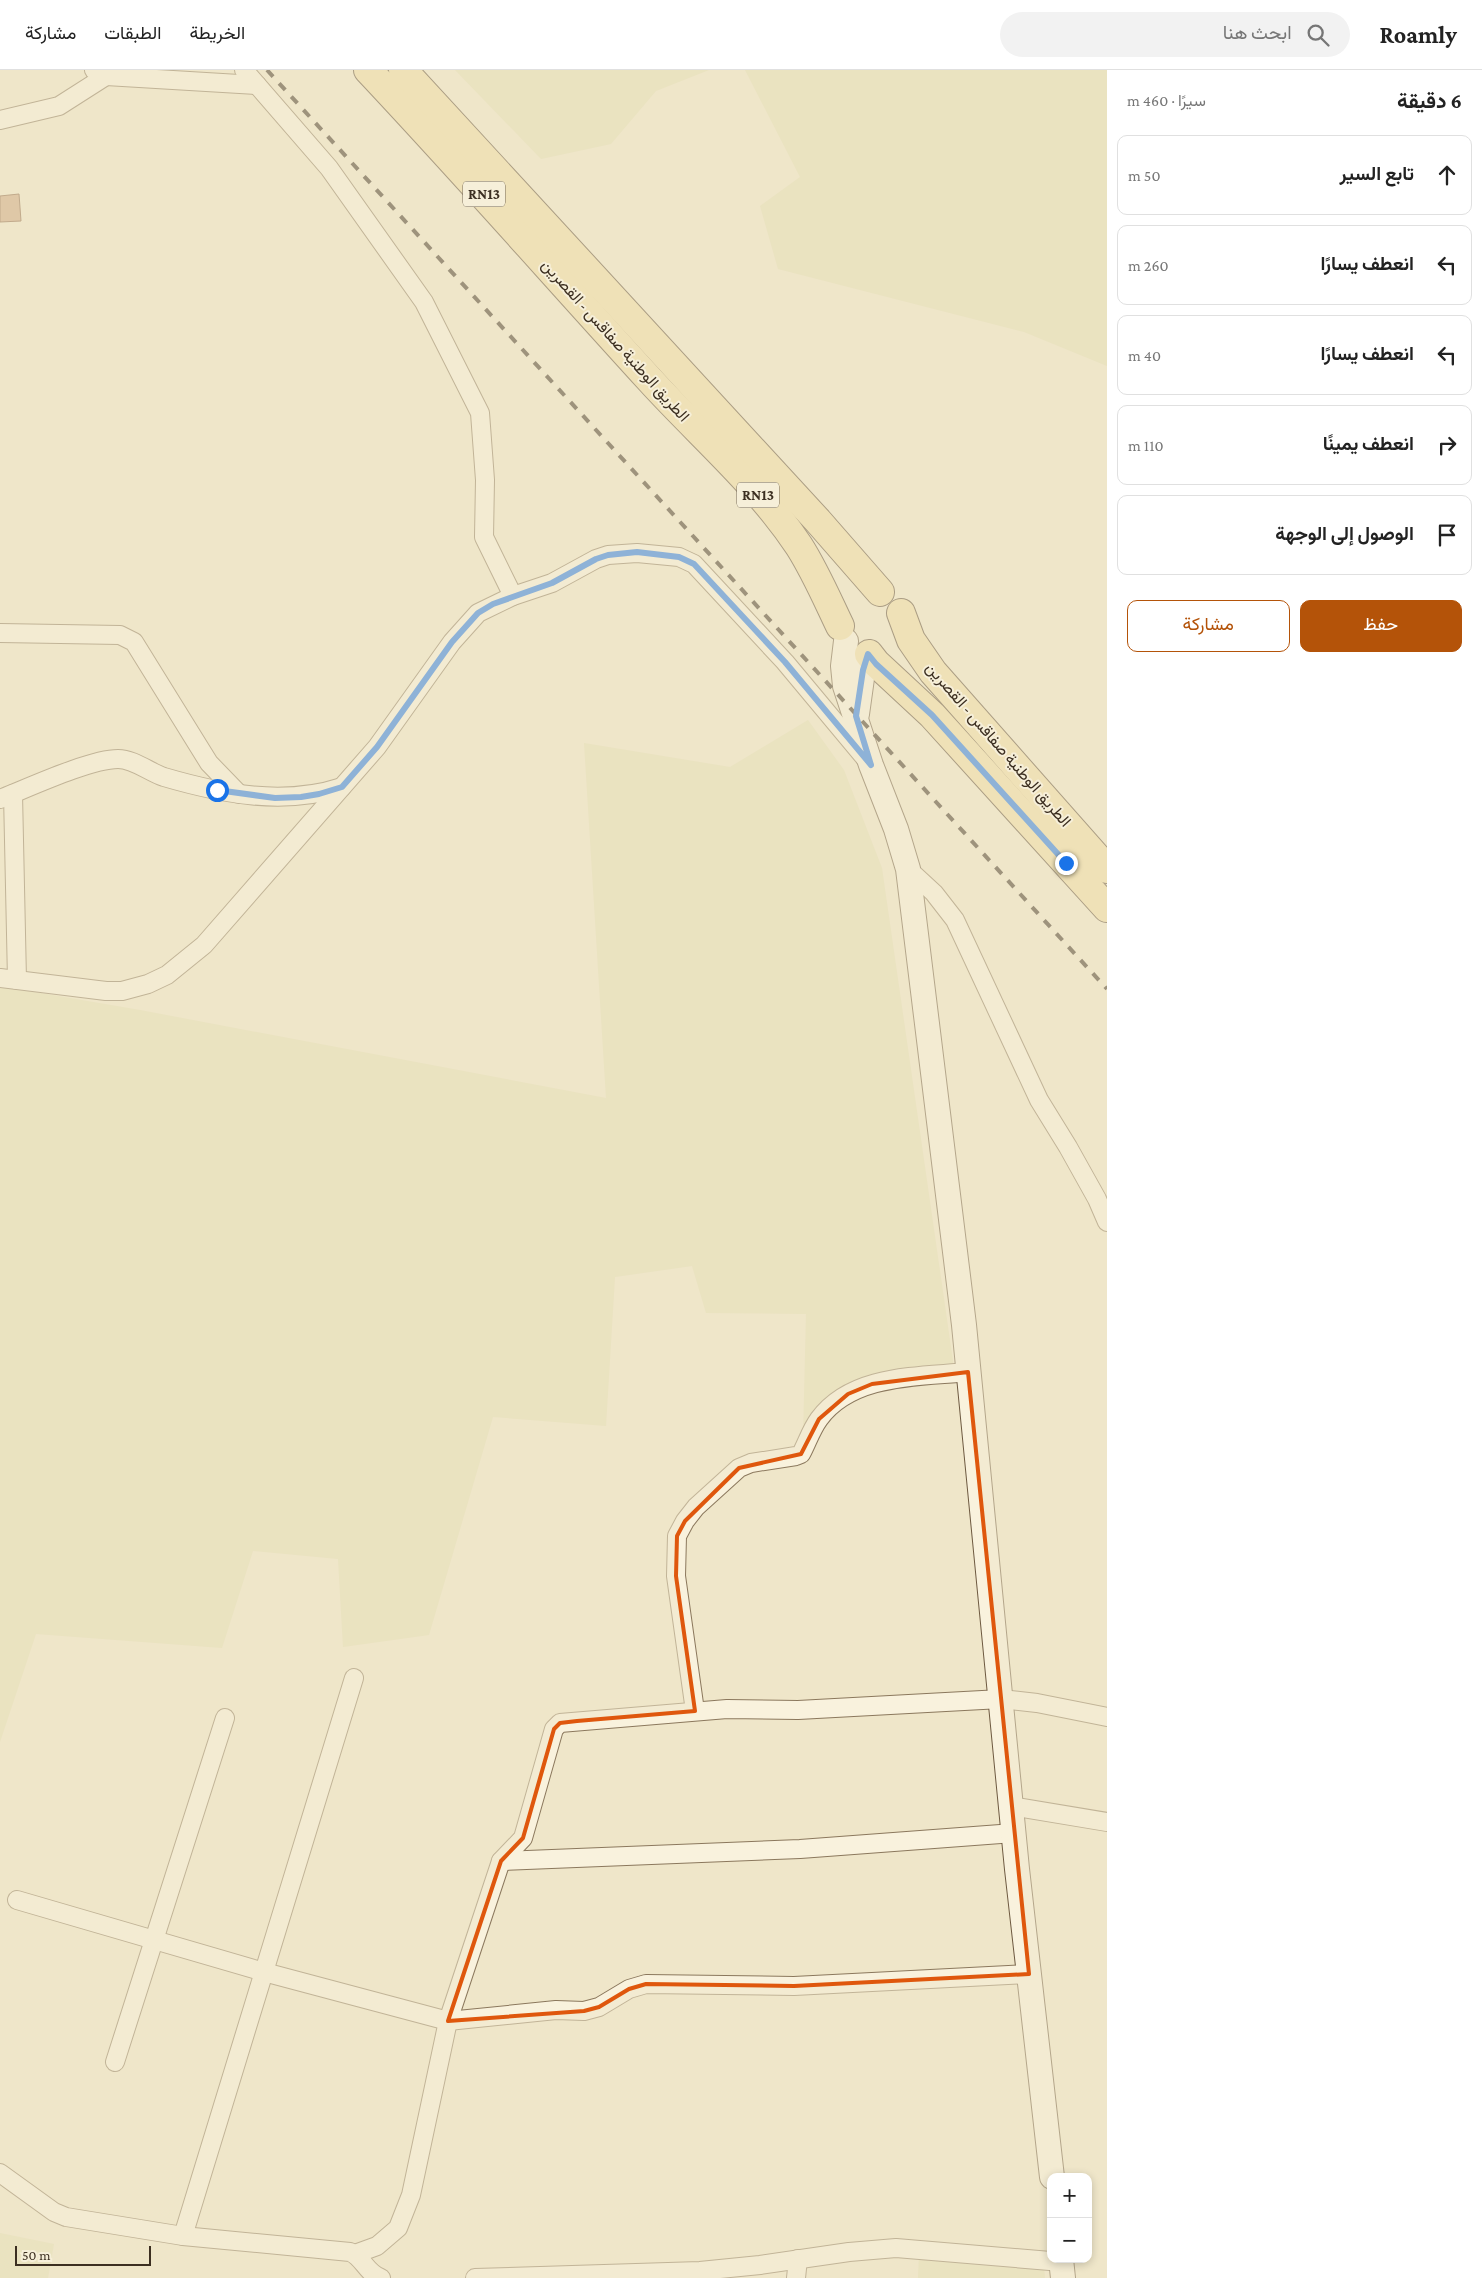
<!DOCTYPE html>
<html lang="ar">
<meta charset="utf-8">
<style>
body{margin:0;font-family:"Crimson Pro",Vazirmatn,serif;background:#f2f2f2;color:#222;direction:rtl}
.controls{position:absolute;right:15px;bottom:15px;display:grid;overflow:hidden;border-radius:10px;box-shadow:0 2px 8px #0003}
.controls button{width:45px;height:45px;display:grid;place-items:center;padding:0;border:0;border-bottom:1px solid #e0e0e0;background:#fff;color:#222;font:25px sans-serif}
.scale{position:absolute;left:15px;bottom:12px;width:136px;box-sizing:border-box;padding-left:5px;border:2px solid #3c2f21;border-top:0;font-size:14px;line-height:18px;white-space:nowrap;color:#3c2f21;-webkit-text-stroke:4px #f6efd9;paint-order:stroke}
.stop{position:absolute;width:15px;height:15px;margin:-11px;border:4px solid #1a73e8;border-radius:50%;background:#fff}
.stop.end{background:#1a73e8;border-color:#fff;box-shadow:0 1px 5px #0008}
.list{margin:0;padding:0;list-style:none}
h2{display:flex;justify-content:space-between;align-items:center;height:65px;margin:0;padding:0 20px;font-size:21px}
h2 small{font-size:16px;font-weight:400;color:#767676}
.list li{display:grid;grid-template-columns:32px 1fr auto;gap:15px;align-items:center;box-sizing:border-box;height:80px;margin:0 10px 10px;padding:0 10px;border:1px solid #e0e0e0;border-radius:10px}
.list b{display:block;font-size:19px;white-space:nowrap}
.list em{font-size:16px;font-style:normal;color:#767676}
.actions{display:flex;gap:10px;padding:15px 20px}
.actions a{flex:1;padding:11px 0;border:1px solid #b45309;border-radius:10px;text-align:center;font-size:18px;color:#b45309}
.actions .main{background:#b45309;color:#fff}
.icon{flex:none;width:28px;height:28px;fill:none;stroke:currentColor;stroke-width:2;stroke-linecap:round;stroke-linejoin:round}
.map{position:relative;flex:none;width:1107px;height:2208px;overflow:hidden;direction:ltr}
header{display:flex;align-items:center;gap:30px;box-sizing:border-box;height:70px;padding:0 25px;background:#fff;border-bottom:1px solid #e0e0e0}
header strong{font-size:24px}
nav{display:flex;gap:28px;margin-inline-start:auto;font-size:18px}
.search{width:350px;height:45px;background:#f2f2f2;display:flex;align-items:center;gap:12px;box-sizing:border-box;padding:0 18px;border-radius:28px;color:#767676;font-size:19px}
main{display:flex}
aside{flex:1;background:#fff}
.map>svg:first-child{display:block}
</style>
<header>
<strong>Roamly</strong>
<div class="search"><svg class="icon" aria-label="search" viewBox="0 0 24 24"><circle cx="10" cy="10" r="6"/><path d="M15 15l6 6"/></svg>ابحث هنا</div>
<nav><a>الخريطة</a><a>الطبقات</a><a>مشاركة</a></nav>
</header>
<main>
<aside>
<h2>6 دقيقة<small>سيرًا · 460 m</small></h2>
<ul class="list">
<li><svg class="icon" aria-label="ahead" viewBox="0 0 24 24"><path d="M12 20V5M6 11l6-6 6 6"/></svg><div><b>تابع السير</b></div><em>50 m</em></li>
<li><svg class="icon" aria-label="left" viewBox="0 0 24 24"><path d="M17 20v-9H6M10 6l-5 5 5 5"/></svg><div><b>انعطف يسارًا</b></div><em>260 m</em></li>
<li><svg class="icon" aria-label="left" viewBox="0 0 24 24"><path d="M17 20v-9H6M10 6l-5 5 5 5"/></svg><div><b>انعطف يسارًا</b></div><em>40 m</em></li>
<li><svg class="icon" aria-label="right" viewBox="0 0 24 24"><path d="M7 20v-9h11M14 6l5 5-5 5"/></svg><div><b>انعطف يمينًا</b></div><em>110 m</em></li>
<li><svg class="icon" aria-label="arrive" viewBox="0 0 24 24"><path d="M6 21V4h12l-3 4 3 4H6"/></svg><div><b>الوصول إلى الوجهة</b></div></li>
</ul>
<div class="actions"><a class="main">حفظ</a><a>مشاركة</a></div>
</aside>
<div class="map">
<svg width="1107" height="2208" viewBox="0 0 1107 2208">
<rect width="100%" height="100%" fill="#efe6c9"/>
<!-- farmland -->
<g fill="#e4dfb6">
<path d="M455,0H709L656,21L611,74L541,89Z"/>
<path d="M745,0H1107V296L1024,262L778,199L760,136L800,107Z"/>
<path d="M808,650L844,700L882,798L956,1312L859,1320L803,1368L806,1244L706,1243L692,1196L615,1207L606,1356L493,1347L429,1565L343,1577L338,1489L253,1481L222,1578L36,1564L0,1672V916L140,940L606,1028L584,673L730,697Z"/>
<path d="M0,2163L54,2174L48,2208H0Z"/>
<path d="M919,2184L1044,2197L1045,2208H918Z"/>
</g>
<!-- building -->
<path fill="#cca47f" stroke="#8a6343" d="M19,124L21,151L0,152V126Z"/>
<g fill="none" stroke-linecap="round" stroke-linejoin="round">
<!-- minor casing -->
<g stroke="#8b785d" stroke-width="20">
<g id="minor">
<path d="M94,0L106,6L257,15"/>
<path d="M244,0L329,98L424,232L480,343L485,410L484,467L513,526"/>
<path d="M0,50L59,36L106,6"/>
<path d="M0,563L120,565L134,572L209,693L239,724"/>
<path d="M13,724L17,910"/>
<path d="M0,729C28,718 90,689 118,689C134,689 149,702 164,707C222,724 284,736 342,717"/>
<path d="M908,799L934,823L955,850L1039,1030L1068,1077L1097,1129L1107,1152"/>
<path d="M0,908L106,921H122L148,914L167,905L204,875L377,677L452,572L478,543L513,526L552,513L596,489L608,485L637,483L679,487L694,494L785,592L865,688"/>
<path d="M695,1641L676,1506L677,1466L685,1451L696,1437L739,1398L751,1393L796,1386L801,1384C807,1373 811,1360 819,1349C852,1304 918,1307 968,1302"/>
<path d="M1011,1736L1107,1752"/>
<path d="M501,1791L800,1779L1014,1763"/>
<path d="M17,1830L264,1902L448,1951L556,1940L584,1941L599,1937L629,1919L646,1914L794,1916L1029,1904"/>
<path d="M115,1992L225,1648"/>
<path d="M0,2103L54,2142L66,2147L183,2166L350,2182C363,2187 366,2203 381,2208"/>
<path d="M183,2166L354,1608"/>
<path d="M355,2184L377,2176L398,2158L411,2125L448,1951L501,1791L523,1768L554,1659L560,1653L727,1639L798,1640L1001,1629L1037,1633L1107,1647"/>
<path d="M475,2208L700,2201L760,2195L849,2182L896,2178L1062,2192"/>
<path d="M796,2208L798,2189"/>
</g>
</g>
<!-- secondary casing -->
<g stroke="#6d5940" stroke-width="26">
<g id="secondary">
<path d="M846,571L843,596L845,616L871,695L896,759L908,799L964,1255L1017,1799L1052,2107"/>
<path d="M857,644L863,601L869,584"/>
<path d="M1061,2189L1063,2208"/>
</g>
</g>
<!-- primary casing -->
<g stroke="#594631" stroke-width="30">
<g id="primary">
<path d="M368,0C464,102 556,207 650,310C700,365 757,413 799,476C815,501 827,529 840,556"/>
<path d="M403,0L818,451L880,522"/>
<path d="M901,543L911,570L933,602L1107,799"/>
<path d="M869,584L876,593L932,645L1107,838"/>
</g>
</g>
<!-- minor -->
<use href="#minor" stroke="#f9f2dd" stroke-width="18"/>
<!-- secondary -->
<use href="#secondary" stroke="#f9f2dd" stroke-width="24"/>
<!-- primary -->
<use href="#primary" stroke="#f0dca2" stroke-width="28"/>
<!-- rail -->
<path stroke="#3c2f21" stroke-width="4" stroke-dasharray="9 9" stroke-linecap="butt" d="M267,0L1107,919"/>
</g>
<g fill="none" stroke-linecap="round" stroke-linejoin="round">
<!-- route -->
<path stroke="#1a73e8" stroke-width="6" d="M217,720L275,728L301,727L319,724L342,717L377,677L452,572L478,543L493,534L552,513L596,489L608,485L637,482L679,487L694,494L785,592L871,695L856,646L863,600L868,584L876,594L932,645L1066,793"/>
</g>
<!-- marked area -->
<path d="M0 0H1107V2208H0ZM968,1302L1029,1904L794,1916L646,1914L629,1919L599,1937L584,1941L448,1951L501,1791L523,1768L554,1659L560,1653L577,1651L695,1641L676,1506L677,1466L685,1451L739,1398L801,1384L819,1349L848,1324L872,1314Z" fill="#efe6c9" fill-opacity=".55" fill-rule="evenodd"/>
<path fill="none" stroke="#df570d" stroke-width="4" stroke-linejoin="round" d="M968,1302L1029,1904L794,1916L646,1914L629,1919L599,1937L584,1941L448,1951L501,1791L523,1768L554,1659L560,1653L577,1651L695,1641L676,1506L677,1466L685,1451L739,1398L801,1384L819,1349L848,1324L872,1314Z"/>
<g text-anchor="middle" stroke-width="4" stroke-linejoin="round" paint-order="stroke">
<!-- shield labels -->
<g fill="#f6efd9" stroke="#746958" stroke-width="1">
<rect x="463" y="111.5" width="42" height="25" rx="4"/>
<rect x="737" y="412.5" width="42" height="25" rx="4"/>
</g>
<g font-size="15" font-weight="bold" fill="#3c2f21">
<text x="484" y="129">RN13</text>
<text x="758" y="430">RN13</text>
</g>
<!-- street labels -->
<g font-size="16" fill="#3c2f21" stroke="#f6efd9">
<text transform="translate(616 270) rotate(48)" y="6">الطريق الوطنية صفاقس - القصرين</text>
<text transform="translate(999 674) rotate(49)" y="6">الطريق الوطنية صفاقس - القصرين</text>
</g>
</g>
</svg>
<div class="controls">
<button>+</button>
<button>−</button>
</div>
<div class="scale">50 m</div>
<div class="stop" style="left:217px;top:720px"></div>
<div class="stop end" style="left:1066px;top:793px"></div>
</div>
</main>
